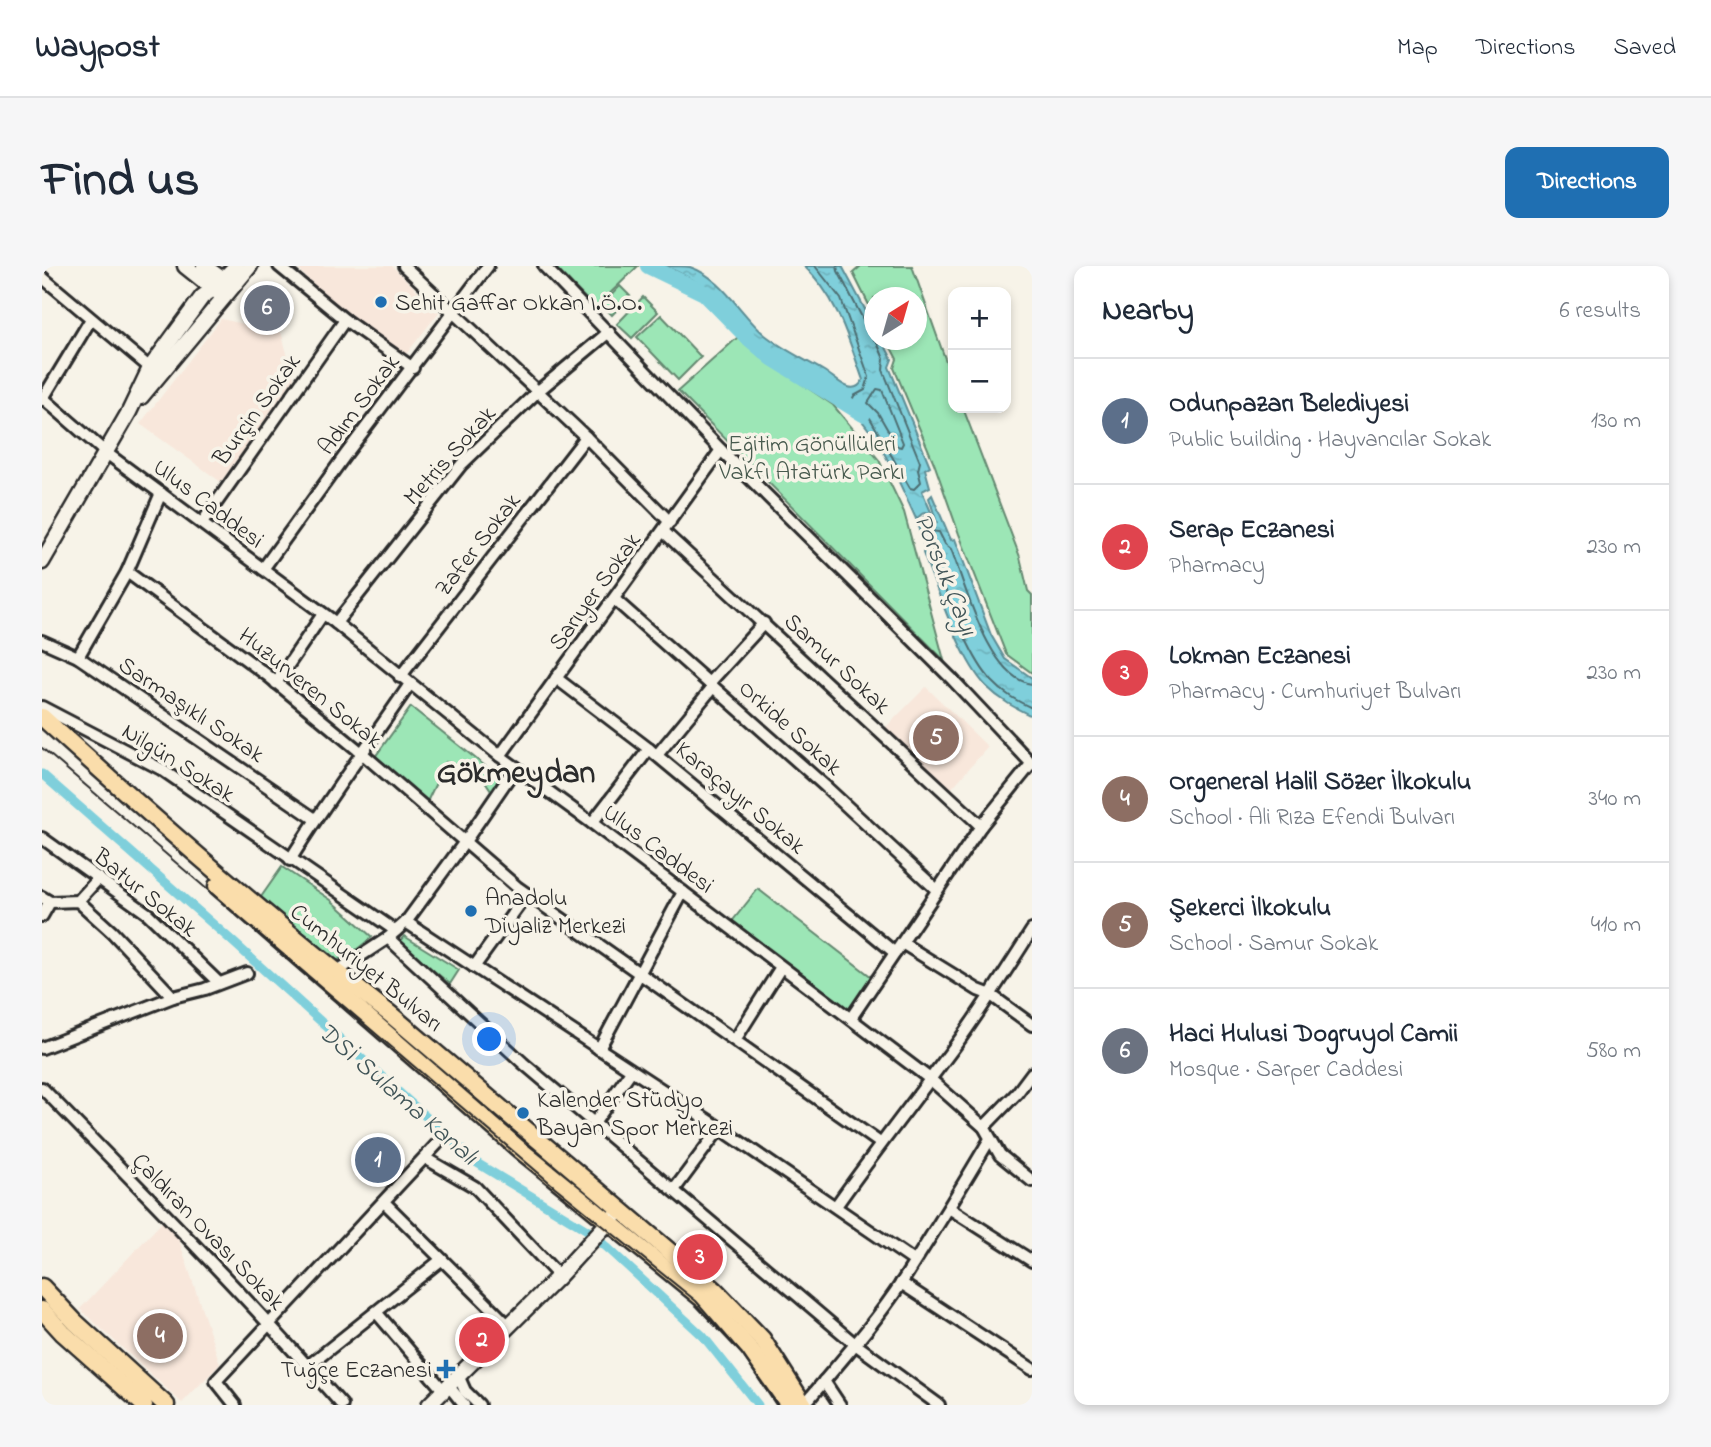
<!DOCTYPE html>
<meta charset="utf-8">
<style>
body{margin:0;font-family:"Indie Flower",sans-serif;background:#f6f6f7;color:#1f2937}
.controls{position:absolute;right:21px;top:21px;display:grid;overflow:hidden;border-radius:14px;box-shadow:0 4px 10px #0003}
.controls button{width:63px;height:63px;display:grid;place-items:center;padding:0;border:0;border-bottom:2px solid #e0e1e3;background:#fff;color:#1f2937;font:35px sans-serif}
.compass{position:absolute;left:822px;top:21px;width:63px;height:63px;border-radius:50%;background:#fff;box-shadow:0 4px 10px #0003;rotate:37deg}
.you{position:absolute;left:448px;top:774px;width:24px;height:24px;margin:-18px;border:5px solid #fff;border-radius:50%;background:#1a73e8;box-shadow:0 0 0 10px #1a73e833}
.badge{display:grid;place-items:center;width:46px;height:46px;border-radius:50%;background:#1f6fb2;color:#fff;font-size:23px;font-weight:700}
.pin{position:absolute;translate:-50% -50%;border:4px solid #fff;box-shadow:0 2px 7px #0006}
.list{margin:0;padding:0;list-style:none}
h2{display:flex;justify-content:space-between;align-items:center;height:91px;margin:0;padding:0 28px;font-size:30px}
h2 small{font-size:23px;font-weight:400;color:#747a83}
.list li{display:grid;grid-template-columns:46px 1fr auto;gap:21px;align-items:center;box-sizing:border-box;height:126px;padding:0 28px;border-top:2px solid #e0e1e3}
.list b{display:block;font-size:26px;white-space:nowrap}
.list p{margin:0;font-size:23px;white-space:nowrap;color:#747a83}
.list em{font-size:23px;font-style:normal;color:#747a83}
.map{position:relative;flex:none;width:990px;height:1139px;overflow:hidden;border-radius:14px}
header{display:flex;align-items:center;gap:42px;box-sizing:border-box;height:98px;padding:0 35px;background:#fff;border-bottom:2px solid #e0e1e3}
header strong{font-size:33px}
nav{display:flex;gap:38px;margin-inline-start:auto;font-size:24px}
.intro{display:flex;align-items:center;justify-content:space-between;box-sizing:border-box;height:168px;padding:0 42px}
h1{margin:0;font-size:49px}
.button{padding:18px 32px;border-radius:14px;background:#1f6fb2;color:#fff;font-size:24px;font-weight:700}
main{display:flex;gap:42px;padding:0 42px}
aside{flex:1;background:#fff;border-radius:14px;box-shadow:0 4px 10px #0003}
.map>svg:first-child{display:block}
</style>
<header>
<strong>Waypost</strong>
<nav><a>Map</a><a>Directions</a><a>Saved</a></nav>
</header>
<div class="intro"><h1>Find us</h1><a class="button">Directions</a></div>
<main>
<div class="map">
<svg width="990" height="1139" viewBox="0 0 990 1139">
<defs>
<pattern id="water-ripples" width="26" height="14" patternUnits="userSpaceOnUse" patternTransform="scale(1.75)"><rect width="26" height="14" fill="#7fcfdb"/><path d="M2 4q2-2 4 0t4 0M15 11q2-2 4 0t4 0" fill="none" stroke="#6eb2bc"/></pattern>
</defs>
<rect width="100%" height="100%" fill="#f7f3e8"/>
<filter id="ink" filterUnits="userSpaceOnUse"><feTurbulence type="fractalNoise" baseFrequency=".0143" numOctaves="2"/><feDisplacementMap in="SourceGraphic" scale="14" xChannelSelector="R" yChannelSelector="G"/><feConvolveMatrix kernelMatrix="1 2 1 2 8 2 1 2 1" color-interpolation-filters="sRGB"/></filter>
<g filter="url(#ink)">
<!-- built -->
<g fill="#f8e7db">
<path d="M253,0H350L397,46L362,91L280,27Z"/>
<path d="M179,53L239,66L252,112L179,216L98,158Z"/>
<path d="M884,421L946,481L908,524L842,463Z"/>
<path d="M123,953L137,974L178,1098L140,1137L38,1043Z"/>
</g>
<!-- green -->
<g fill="#9ce6b6" stroke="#648870" stroke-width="2">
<path d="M512,0H596L553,42Z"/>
<path d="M819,0H870L911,115V142H921L978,291L986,325L990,329V407L964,388L917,268L892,197L852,102L855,93L845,74H874V32H832V49L811,7Z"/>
<path d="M578,20L588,30L570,49L560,39Z"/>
<path d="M601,31L616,46L590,72L575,58Z"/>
<path d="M619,49L659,91L636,114L595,71Z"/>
<path d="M696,71L736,102L791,139L837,194L862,246L902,394L636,125Z"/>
<path d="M369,441L458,512L449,524L436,505L404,496L383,540L333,491Z"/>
<path d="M240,601L289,634L330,671L313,685L294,695L219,631Z"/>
<path d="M716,623L831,712L808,746L688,658Z"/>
<path d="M362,670L417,704L408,718L357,676Z"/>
</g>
<!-- water -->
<g fill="url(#water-ripples)" stroke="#5d8d95" stroke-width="2">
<path d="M622,0C630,0 641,0 648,1C681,12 698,48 723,69C742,84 762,93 782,105C794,112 811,133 821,114C806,72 796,32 762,0H800L832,60V74H840L850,93L847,101L888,200L883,203L888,221L880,225L889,246L880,248L874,253C854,208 832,157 792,128C768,109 738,99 716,78C699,62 686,41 668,26C654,14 639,7 622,0Z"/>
<path d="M890,229L909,274L913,273L949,369L963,393L990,412V450C973,442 958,434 944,420C918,393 896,324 881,287L883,283L875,257L882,251L891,250L892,258L895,257L887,232Z"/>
</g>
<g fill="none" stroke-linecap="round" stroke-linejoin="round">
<!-- shore -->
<g stroke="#4d6d71" stroke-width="2">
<path d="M773,0L799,33L827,111L823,124L812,130L810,134L828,152L868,222L872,223L879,216L876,204L878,196L841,104L842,93L834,74"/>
<path d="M795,0L796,5L823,57L832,61"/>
<path d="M835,123L840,124L861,177L859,181L855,180L836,147L826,137Z"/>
<path d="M990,418C947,413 923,318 909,283L903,278L897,266L887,265L886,268L890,282V289C904,323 925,389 950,415C962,428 975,435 990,442"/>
</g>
<!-- canal -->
<path stroke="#7fcfdb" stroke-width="9" d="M0,508L189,674L435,897L545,964L568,984L661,1070L716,1139"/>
<!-- river -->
<path stroke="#7fcfdb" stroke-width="16" d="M606,0L662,27L704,70L730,92L821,148"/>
<!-- minor casing -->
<g stroke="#2b2b2b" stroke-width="16">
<g id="minor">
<path d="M237,0L303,54L371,102"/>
<path d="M362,0L544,171L628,256"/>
<path d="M502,0L679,184L910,413L990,498"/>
<path d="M0,11L113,106"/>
<path d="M1,132L63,186L294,357L458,490L550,557L888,813L942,861L958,889L990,915"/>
<path d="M0,134L49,53"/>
<path d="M160,257L303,54"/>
<path d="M622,266L939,560"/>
<path d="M221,303L304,188L446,0"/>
<path d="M85,306L225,409L321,488L475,621L838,877"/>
<path d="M572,333L783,520L895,624"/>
<path d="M294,357L419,199L495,126L567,66"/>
<path d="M0,375L36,391L273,553"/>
<path d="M36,391L85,306L119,227"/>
<path d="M358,411L544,171"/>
<path d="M514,412L607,483L853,687"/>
<path d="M234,417L281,348"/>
<path d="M667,417L722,357"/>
<path d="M0,441L119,503L354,665"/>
<path d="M615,489L671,421"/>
<path d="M458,490L679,184"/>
<path d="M550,557L607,483"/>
<path d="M0,572L106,648L177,717"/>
<path d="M248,594C285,534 328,477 368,418"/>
<path d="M0,631L8,636L36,635L70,666L131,731"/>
<path d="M36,635L57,612"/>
<path d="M0,650L8,636"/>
<path d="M364,656L669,856L872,995"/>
<path d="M346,672L481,797L813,1078L897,1139"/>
<path d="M860,677L936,724L949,729L990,759"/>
<path d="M432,701L485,628"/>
<path d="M294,706L346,672L364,656L422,577L474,501"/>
<path d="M809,752L939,560L990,497"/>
<path d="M693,774L739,701"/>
<path d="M0,782L131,731L163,723L205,707"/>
<path d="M557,783L641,626"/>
<path d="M0,822C102,926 204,1030 300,1139"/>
<path d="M553,856L589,805"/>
<path d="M942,861L975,827L990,807"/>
<path d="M383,892L433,921L517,1010"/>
<path d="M632,924L678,862"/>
<path d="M342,936L467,1060"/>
<path d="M794,940C832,886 873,834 913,780C940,743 965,703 990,664"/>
<path d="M907,942L990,995"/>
<path d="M859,1017L990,1103"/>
<path d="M334,1046L401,1124"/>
<path d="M266,1100L399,994"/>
<path d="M416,1109L423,1125L437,1139"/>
<path d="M782,1115L798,1139"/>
<path d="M406,1119L422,1139"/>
<path d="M193,1139L174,1115L395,878"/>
<path d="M762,1139C795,1099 831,1060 860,1016C890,969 919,922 948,873"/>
</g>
</g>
<!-- secondary casing -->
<g stroke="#2b2b2b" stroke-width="19">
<g id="secondary">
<path d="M143,0L178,28"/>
<path d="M162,0L187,18"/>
<path d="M99,131L208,0"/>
<path d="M0,296L87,146L108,102L160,31L171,23L194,0"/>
<path d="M387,1139L517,1010L574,948"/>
</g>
</g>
<!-- primary casing -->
<g stroke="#2b2b2b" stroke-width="21">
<g id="primary">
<path d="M0,451C113,554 227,654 348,748L673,1024L720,1073L762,1139"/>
<path d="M175,620L477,883L661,1033L707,1082L747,1139"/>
<path d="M0,1021L33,1056L124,1139"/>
<path d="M0,1044L21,1067L102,1139"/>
</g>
</g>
<!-- minor -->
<use href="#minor" stroke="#f7f3e8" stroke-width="10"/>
<!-- secondary -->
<use href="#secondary" stroke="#f7f3e8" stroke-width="14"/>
<!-- primary -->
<use href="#primary" stroke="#faddab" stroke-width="16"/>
<!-- tram -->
<path stroke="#2b2b2b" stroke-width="2" d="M0,482L513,921L654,1035L700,1088L734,1139"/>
</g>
</g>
<!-- markers -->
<g fill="#1f6fb2" stroke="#f7f3e8" stroke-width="2.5">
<circle cx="339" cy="36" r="7"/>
<circle cx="429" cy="645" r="7"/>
<circle cx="481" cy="847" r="7"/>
<path d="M400.5 1092.5h7v7h7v7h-7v7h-7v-7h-7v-7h7z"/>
</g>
<g text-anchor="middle" stroke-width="7" stroke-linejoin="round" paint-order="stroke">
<!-- poi labels -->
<g font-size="24" fill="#2b2b2b" stroke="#f7f3e8" text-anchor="start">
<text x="353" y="44">Sehit Gaffar Okkan I.Ö.O.</text>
<text x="443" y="639">Anadolu<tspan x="443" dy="28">Diyaliz Merkezi</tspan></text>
<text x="495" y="841">Kalender Stüdyo<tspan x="495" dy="28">Bayan Spor Merkezi</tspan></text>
<text x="390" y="1111" text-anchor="end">Tuğçe Eczanesi</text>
</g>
<!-- street labels -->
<g font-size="24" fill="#2b2b2b" stroke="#f7f3e8">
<text transform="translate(316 138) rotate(-53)" y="8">Adım Sokak</text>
<text transform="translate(214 143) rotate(-54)" y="8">Burçin Sokak</text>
<text transform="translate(407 189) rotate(-48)" y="8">Metris Sokak</text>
<text transform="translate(167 237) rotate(37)" y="8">Ulus Caddesi</text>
<text transform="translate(435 278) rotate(-52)" y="8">Zafer Sokak</text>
<text transform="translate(552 325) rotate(-54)" y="8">Sarıyer Sokak</text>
<text transform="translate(796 397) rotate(43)" y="8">Samur Sokak</text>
<text transform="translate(269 421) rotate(39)" y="8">Huzurveren Sokak</text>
<text transform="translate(150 443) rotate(34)" y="8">Sarmaşıklı Sokak</text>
<text transform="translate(749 461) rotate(42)" y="8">Orkide Sokak</text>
<text transform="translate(137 496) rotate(32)" y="8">Nilgün Sokak</text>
<text transform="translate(699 531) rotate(40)" y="8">Karaçayır Sokak</text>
<text transform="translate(617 582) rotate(37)" y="8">Ulus Caddesi</text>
<text transform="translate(104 626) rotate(39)" y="8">Batur Sokak</text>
<text transform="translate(325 701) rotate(39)" y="8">Cumhuriyet Bulvarı</text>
<text transform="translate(167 965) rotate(46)" y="8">Çaldıran Ovası Sokak</text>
</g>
<!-- park labels -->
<g font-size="24" fill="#475a4e" stroke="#f7f3e8">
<text x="770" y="185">Eğitim Gönüllüleri<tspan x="770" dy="28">Vakfı Atatürk Parkı</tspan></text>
</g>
<!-- water labels -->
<g font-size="26" font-style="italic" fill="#405457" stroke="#f7f3e8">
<text transform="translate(905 308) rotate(68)" y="9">Porsuk Çayı</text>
<text transform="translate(357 827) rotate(41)" y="9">DSİ Sulama Kanalı</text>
</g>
<!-- district labels -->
<g font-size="32" font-weight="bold" fill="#2b2b2b" stroke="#f7f3e8">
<text x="474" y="516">Gökmeydan</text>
</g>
</g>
</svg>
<div class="controls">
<button>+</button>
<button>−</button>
</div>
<svg class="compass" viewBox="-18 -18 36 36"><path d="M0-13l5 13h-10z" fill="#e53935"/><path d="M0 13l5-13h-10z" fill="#747a83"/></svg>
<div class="you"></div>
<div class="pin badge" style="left:336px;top:894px;background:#5c6f8a">1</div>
<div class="pin badge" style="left:440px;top:1074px;background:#e0444e">2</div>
<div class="pin badge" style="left:658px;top:991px;background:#e0444e">3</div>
<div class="pin badge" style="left:118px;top:1070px;background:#8d6e63">4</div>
<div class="pin badge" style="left:894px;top:472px;background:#8d6e63">5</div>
<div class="pin badge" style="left:225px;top:42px;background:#6b7280">6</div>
</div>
<aside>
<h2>Nearby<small>6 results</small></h2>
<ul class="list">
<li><span class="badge" style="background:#5c6f8a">1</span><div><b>Odunpazarı Belediyesi</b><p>Public building · Hayvancılar Sokak</p></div><em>130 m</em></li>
<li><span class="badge" style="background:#e0444e">2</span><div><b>Serap Eczanesi</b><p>Pharmacy</p></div><em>230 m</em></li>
<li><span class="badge" style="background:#e0444e">3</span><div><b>Lokman Eczanesi</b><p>Pharmacy · Cumhuriyet Bulvarı</p></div><em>230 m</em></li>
<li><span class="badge" style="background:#8d6e63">4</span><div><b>Orgeneral Halil Sözer İlkokulu</b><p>School · Ali Rıza Efendi Bulvarı</p></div><em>340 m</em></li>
<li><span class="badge" style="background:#8d6e63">5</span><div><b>Şekerci İlkokulu</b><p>School · Samur Sokak</p></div><em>410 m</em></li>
<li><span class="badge" style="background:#6b7280">6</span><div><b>Haci Hulusi Dogruyol Camii</b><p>Mosque · Sarper Caddesi</p></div><em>580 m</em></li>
</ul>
</aside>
</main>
